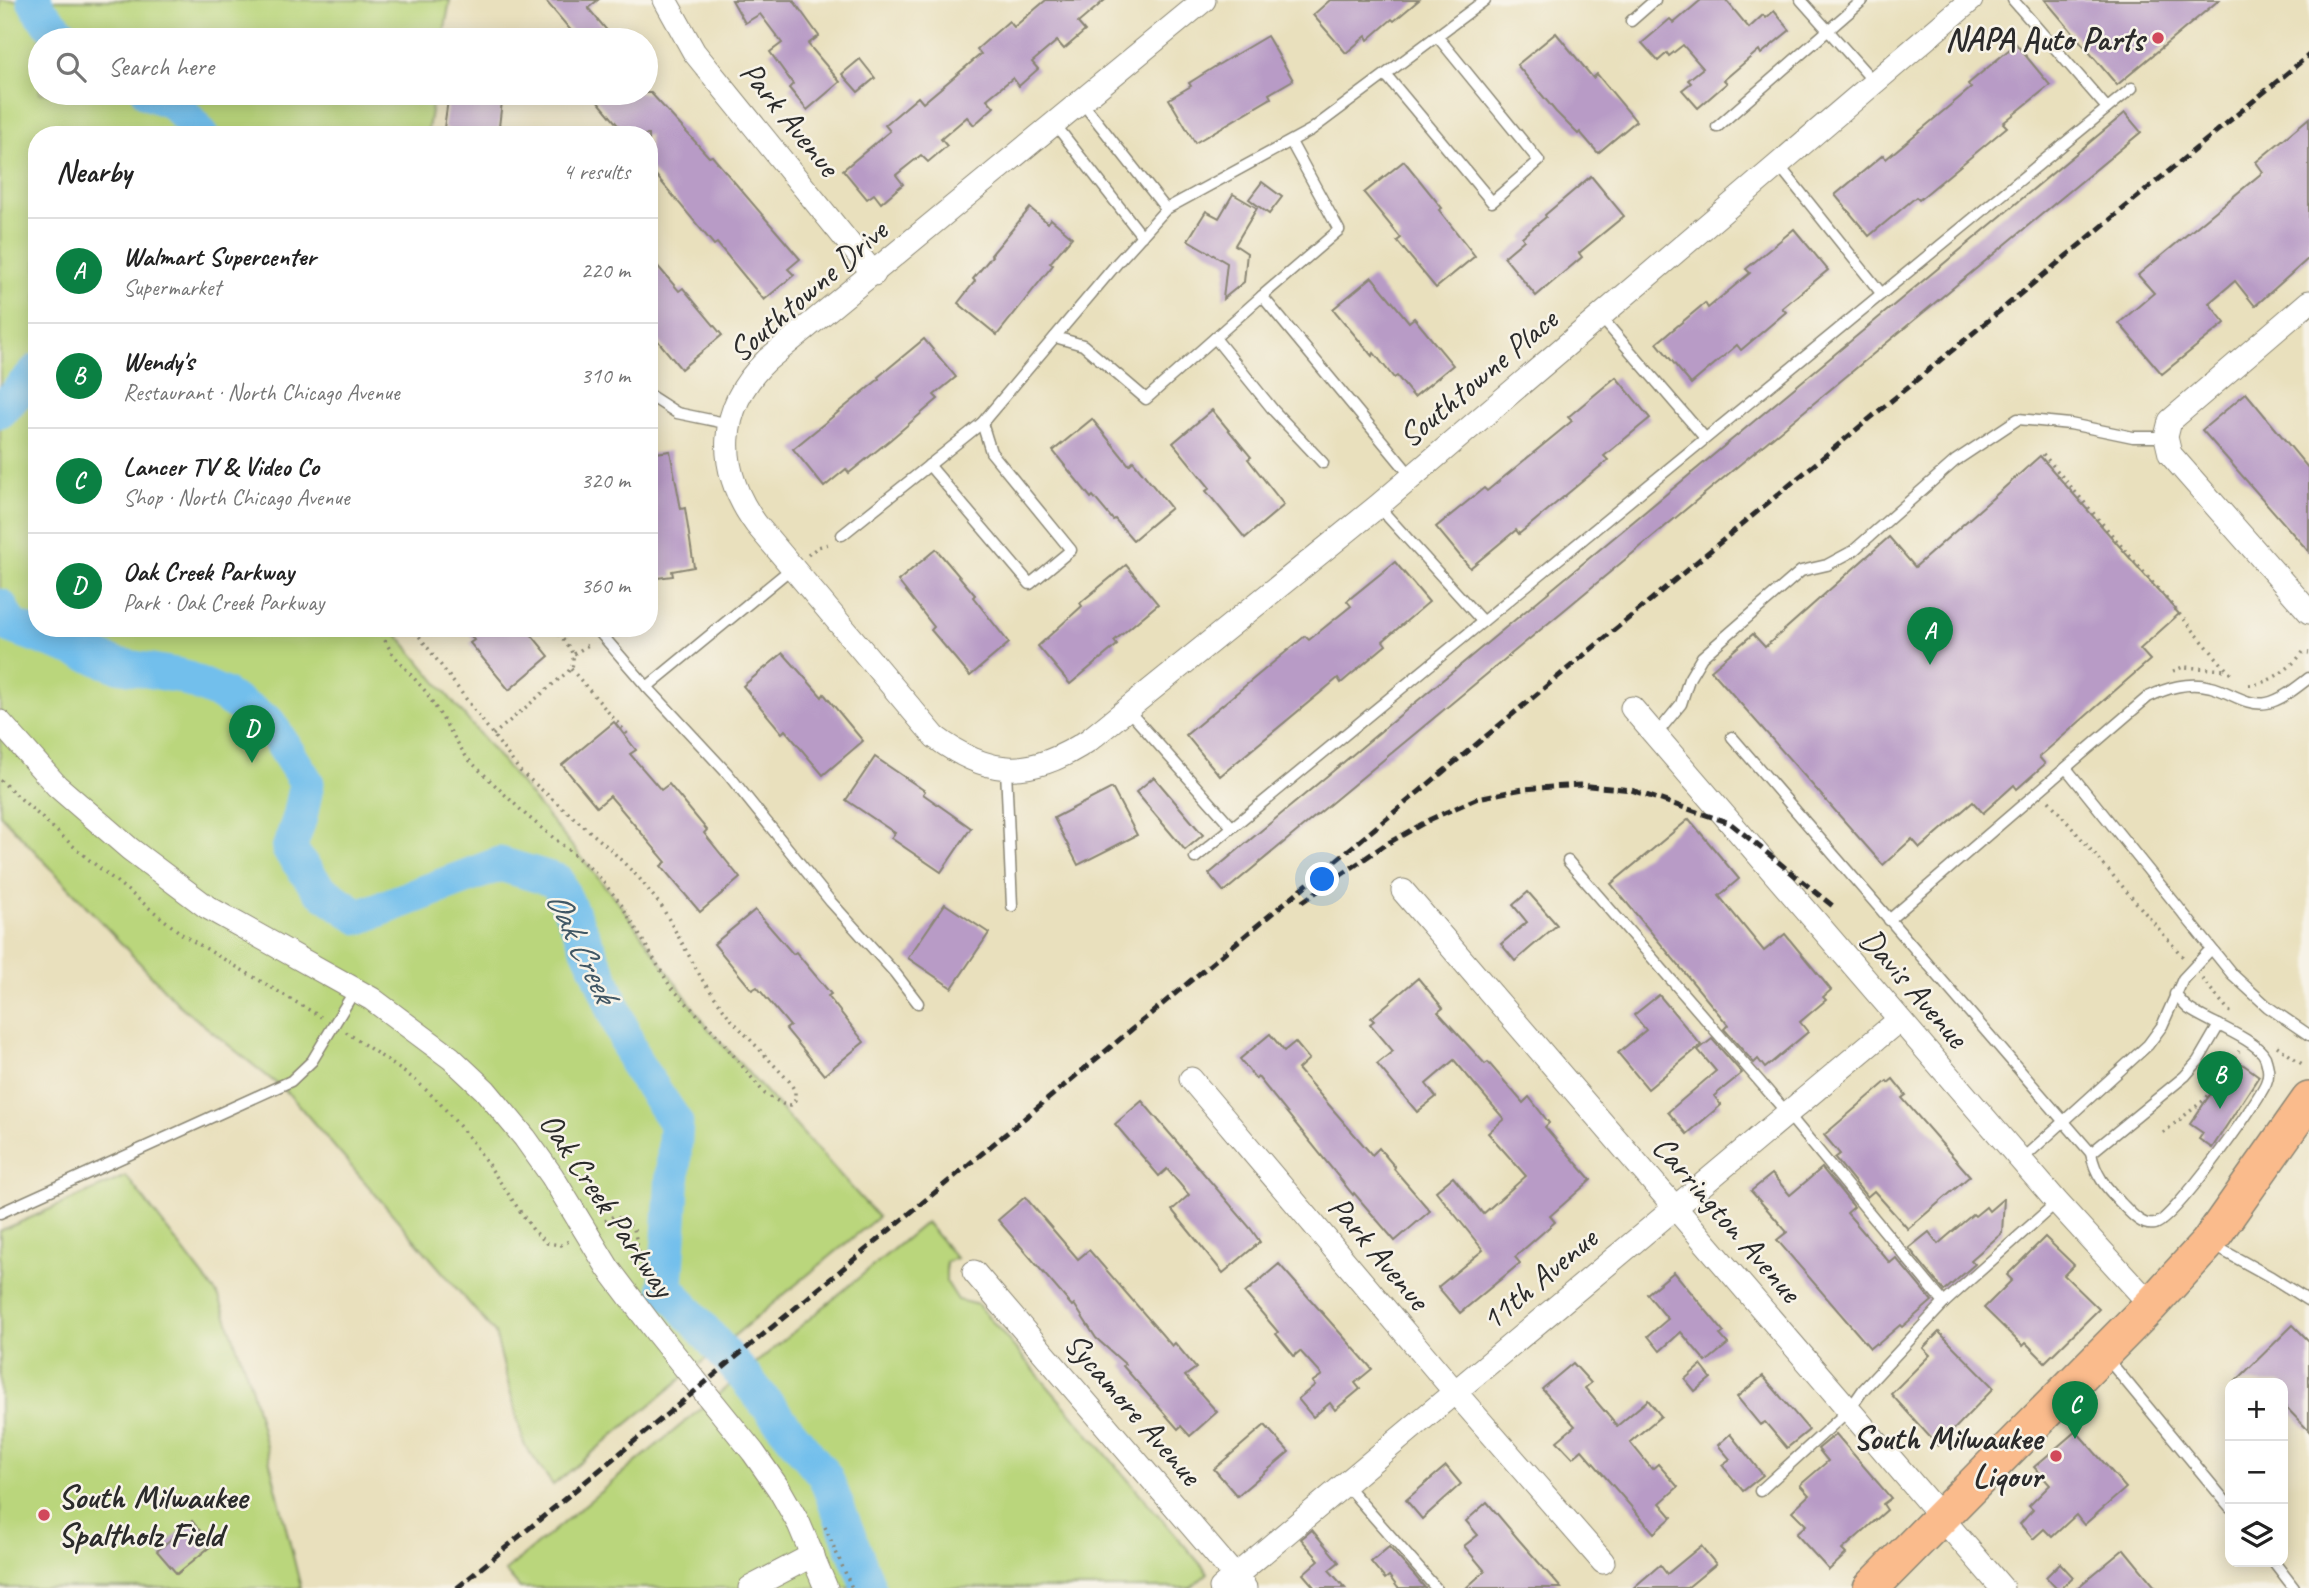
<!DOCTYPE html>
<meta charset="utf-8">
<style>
body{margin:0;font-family:Caveat,sans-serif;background:#f6f6f6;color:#222}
.controls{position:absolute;right:21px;bottom:21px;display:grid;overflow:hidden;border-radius:14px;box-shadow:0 4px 18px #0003}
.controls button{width:63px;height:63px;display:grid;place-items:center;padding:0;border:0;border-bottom:2px solid #e0e0e0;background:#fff;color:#222;font:35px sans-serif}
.you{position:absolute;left:1323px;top:880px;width:24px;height:24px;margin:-18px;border:5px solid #fff;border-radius:50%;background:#1a73e8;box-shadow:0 0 0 10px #1a73e833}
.badge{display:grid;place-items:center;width:46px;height:46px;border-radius:50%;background:#0b8043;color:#fff;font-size:23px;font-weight:700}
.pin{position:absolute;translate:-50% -58px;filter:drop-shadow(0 2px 4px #0008)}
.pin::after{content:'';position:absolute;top:37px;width:24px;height:21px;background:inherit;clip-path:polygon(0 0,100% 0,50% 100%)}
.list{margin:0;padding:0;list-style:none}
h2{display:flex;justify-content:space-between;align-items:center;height:91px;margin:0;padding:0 28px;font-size:30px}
h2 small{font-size:23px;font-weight:400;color:#767676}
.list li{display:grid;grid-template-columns:46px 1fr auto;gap:21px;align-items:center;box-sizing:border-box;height:105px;padding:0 28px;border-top:2px solid #e0e0e0}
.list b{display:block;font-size:26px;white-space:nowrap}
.list p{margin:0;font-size:23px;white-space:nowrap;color:#767676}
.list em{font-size:23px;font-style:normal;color:#767676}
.icon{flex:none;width:38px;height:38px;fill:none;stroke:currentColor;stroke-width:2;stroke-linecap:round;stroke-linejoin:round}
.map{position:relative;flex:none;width:2309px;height:1588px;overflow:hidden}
.search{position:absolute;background:#fff;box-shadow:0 4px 18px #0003;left:28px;top:28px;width:630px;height:77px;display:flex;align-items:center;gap:18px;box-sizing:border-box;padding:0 24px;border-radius:38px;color:#767676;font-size:26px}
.panel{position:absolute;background:#fff;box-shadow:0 4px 18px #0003;left:28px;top:126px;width:630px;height:511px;border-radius:28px}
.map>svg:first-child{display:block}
</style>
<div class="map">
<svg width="2309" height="1588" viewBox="0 0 2309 1588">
<rect width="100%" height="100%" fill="#f7f3e8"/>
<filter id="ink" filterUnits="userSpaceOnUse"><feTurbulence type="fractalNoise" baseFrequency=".0143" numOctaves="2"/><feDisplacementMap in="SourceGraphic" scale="14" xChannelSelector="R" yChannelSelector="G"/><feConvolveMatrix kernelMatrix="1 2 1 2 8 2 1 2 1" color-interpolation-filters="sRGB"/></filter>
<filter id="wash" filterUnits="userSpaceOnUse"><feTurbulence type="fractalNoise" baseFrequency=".00686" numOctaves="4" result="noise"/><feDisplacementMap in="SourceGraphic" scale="28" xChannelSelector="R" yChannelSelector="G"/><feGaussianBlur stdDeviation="1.57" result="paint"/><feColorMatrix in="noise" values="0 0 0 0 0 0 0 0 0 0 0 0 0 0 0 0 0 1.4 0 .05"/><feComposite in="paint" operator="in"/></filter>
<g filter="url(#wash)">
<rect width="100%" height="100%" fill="#e9e0bd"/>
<!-- green -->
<g fill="#bad67c" stroke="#728054" stroke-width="2">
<path d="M0,0H450L443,40H40V93H434L427,135H37V628H392L619,903L708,1028L878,1217L553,1485L524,1444L495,1333L288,1093L179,1005L0,814Z"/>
<path d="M126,1176L219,1297L251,1386L301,1588H0V1231Z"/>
<path d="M926,1222L956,1258L946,1262V1281L958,1300L978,1305L1208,1573L1191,1588H520L505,1571Z"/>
</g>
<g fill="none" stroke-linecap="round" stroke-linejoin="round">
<!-- river -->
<g stroke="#72bfec" stroke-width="35">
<path d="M34,0L41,13L67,40"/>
<path d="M149,93L173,102L202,135"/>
<path d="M0,411L37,371"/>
<path d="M0,606L11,626L117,665L181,676L222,694L269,723L307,783L300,817L289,849L319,889L359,917L500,864L557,881L599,972L635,1062L676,1123L666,1287L743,1375L825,1476L869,1588"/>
</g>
</g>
<g id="blocks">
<!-- building -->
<g fill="#b89bc6">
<path d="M545,0H598L588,8L615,40H579Z"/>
<path d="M732,0H793L819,36L808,44L840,82L807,110L789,88L793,84L770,52L782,43L760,14L745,23Z"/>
<path d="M1046,0H1105L1078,23L1085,31L1064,49L1057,41L1032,62L1038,69L1019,86L1013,78L987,99L994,107L974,125L967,117L941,139L947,146L928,162L921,155L896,175L903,184L881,203L874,194L867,199L843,170L890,131L885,125L918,97L923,103L981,54L977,49L1009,21L1014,27Z"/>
<path d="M1330,0H1419L1394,21L1392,19L1368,40L1366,36L1346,53L1313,15Z"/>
<path d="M1701,0H1726L1749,28L1763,15L1766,18L1774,11L1790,30L1761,54L1759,50L1724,80L1727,83L1698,108L1682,90L1691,83L1688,80L1703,68L1683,45L1669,56L1667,53L1658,61L1642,43L1670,19L1674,23Z"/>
<path d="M2045,0H2219L2117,85Z"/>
<path d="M1556,33L1593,78L1597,74L1636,121L1598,153L1580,132L1578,134L1556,112L1517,65Z"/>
<path d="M1267,36L1293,80L1269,94L1271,98L1195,143L1169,99L1191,86L1189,83L1216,66Z"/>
<path d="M2016,44L2050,85L2003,123L2007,127L1919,200L1916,197L1869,236L1835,195L1883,155L1886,159L1947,108L1971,88L1968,84Z"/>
<path d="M860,59L875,78L858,92L842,74Z"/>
<path d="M449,93H503L498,135H448L449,129L444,128Z"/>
<path d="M591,93H651L709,157L712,156L800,259L788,269L794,275L764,300L717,243L714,245L649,167V135H626Z"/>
<path d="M2125,113L2141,132L1224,892L1209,874Z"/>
<path d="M2309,118V258L2255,306L2235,281L2209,303L2225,323L2162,374L2119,323L2154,293L2138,275L2263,172L2256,162Z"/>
<path d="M1404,161L1442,208L1439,210L1475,256L1436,288L1397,241L1401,238L1364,193Z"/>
<path d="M1591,176L1624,216L1579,253L1582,257L1536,296L1504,257L1524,240L1522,237L1546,217L1545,215Z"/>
<path d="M1262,182L1282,197L1269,214L1249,199Z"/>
<path d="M1233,194L1257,208L1235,245L1247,253L1244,282L1223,299L1227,263L1188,240L1206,211L1219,218Z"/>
<path d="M1030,208L1048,223L1051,219L1072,237L1050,263L1053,265L997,335L958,303L975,281L973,279L992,256L991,255Z"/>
<path d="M1794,229L1828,270L1782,308L1786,312L1741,350L1737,345L1691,384L1657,343L1705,303L1708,308L1750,273L1746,269Z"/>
<path d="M649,256L679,291L683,288L722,335L681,369L649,330Z"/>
<path d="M1372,277L1409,322L1414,318L1453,365L1414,397L1397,376L1394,378L1374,353L1372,356L1333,309Z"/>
<path d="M924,339L956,377L934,395L938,399L890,440L849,473L846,469L824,487L793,449L879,379L878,377Z"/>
<path d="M1616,377L1650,418L1604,456L1608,460L1519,534L1516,530L1470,568L1436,527L1484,488L1487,491L1572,421L1568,417Z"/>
<path d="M2246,393L2309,469V552L2202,430Z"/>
<path d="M1212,410L1251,457L1248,459L1284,505L1245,538L1206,491L1210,488L1173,443Z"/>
<path d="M1092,419L1129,465L1133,461L1171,508L1133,540L1115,519L1113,520L1093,496L1091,498L1053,451Z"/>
<path d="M670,451L681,509L685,508L694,567L672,571L673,576L649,579V454Z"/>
<path d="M2040,456L2179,614L2140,649L2150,660L2039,757L2045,764L2017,789L2014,785L1983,813L1973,802L1920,848L1912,839L1883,865L1711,670L1753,634L1765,647L1889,537L1915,567Z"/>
<path d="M936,549L975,595L973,597L1009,643L970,676L931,630L934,627L898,581Z"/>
<path d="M1395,562L1429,602L1383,641L1386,645L1341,683L1338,678L1220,776L1186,735L1305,636L1309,640L1351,606L1347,601Z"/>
<path d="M1126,565L1158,604L1114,641L1117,645L1070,684L1038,646L1082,606L1080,603Z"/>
<path d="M465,628H526L549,656L509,690L470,643L474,640Z"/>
<path d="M783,653L822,697L824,694L863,741L823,775L785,730L782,733L743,686Z"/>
<path d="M614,722L636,750L630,754L661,790L669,784L707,830L704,833L740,878L700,912L661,866L666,862L610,796L597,807L562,765Z"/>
<path d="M875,757L925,791L923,794L971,828L941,872L891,838L895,833L846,800Z"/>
<path d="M1154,777L1203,835L1185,850L1136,792Z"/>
<path d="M1112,788L1137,835L1078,865L1054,818Z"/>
<path d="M1689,819L1739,879L1719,896L1764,951L1785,934L1831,990L1823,997L1826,1000L1800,1022L1808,1032L1765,1068L1758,1059L1754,1063L1724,1029L1728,1025L1611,884Z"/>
<path d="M1528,892L1557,925L1515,961L1501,944L1527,922L1513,905Z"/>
<path d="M945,904L989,933L952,988L908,958Z"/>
<path d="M755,910L793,954L796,952L831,994L828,996L864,1042L824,1075L786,1029L790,1026L757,987L752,990L714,944Z"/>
<path d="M1418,978L1443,1008L1438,1012L1485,1064L1488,1062L1523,1103L1529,1097L1549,1123L1545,1127L1591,1180L1550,1216L1555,1222L1515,1257L1520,1263L1460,1313L1438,1287L1483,1250L1436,1191L1453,1177L1483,1214L1526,1176L1488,1133L1504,1119L1454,1060L1426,1084L1436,1097L1417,1112L1377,1064L1393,1051L1370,1024L1374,1021L1371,1018Z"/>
<path d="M1659,995L1701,1045L1648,1089L1618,1053L1646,1030L1634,1015Z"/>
<path d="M1270,1034L1284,1051L1295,1042L1309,1059L1298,1069L1372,1155L1379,1148L1395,1167L1394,1169L1430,1211L1395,1241L1354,1193L1353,1195L1258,1077L1256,1079L1240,1059Z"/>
<path d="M1712,1039L1742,1073L1714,1096L1721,1105L1687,1134L1668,1112L1716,1071L1698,1050Z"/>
<path d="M2241,1063L2259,1076L2212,1148L2199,1139L2203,1133L2190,1124L2218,1083L2224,1087Z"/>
<path d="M1893,1079L1906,1095L1902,1098L1970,1176L1908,1229L1874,1191L1867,1197L1835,1158L1840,1154L1824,1135L1887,1081L1888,1083Z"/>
<path d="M1142,1101L1251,1229L1260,1242L1223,1273L1172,1210L1189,1195L1167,1169L1159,1176L1115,1124Z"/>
<path d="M1822,1168L1854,1207L1847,1213L1890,1263L1896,1258L1932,1301L1902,1327L1900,1325L1877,1345L1876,1343L1870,1348L1777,1240L1787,1232L1751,1191L1772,1174L1790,1195Z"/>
<path d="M1025,1197L1078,1259L1089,1250L1172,1346L1175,1343L1196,1368L1185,1376L1217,1412L1190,1436L1181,1426L1178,1429L1123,1366L1125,1364L1096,1338L1074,1304L1072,1306L998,1220Z"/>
<path d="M2004,1198L2002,1233L1971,1260L1975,1264L1944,1291L1909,1248L1929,1232L1938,1244L1973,1214L1975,1216L1986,1207L1989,1211Z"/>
<path d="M2045,1237L2074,1265L2064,1275L2099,1309L2045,1362L2026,1343L2023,1346L1984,1308L2012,1280L2007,1275Z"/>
<path d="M1279,1264L1372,1369L1355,1383L1360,1389L1335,1410L1330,1403L1313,1417L1298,1399L1315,1385L1312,1382L1322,1375L1300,1351L1294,1356L1276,1334L1278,1332L1245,1293Z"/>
<path d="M1674,1272L1724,1332L1720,1335L1728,1344L1706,1362L1681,1332L1660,1351L1648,1336L1668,1319L1647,1294Z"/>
<path d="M2293,1325L2309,1341V1431L2283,1404V1383H2234Z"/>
<path d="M1939,1332L1994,1388L1938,1446L1891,1394L1930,1355L1923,1348Z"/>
<path d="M1573,1363L1591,1383L1585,1388L1617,1426L1648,1400L1661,1416L1630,1442L1652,1469L1658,1464L1678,1487L1660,1503L1672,1517L1654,1533L1582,1450L1573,1458L1557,1441L1575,1426L1542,1389Z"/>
<path d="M1701,1365L1711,1378L1695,1391L1685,1379Z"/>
<path d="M1763,1376L1809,1430L1787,1448L1765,1422L1760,1425L1737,1397Z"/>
<path d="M1265,1425L1289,1452L1237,1496L1214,1469Z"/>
<path d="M2076,1431L2126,1488L2084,1525L2076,1515L2052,1537L2044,1529L2033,1539L2020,1524L2033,1510L2029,1506L2050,1485L2034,1467Z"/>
<path d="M1730,1434L1763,1475L1743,1491L1722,1465L1730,1459L1718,1445Z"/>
<path d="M1836,1434L1891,1498L1883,1504L1887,1510L1842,1550L1846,1554L1829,1570L1796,1534L1806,1525L1792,1511L1809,1495L1800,1485L1828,1461L1818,1449Z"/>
<path d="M1446,1466L1461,1484L1422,1519L1406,1500Z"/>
<path d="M1487,1502L1519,1540L1561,1588H1466L1485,1571L1464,1546L1478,1535L1466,1521Z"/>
<path d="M192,1521L212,1545L177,1574L157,1551Z"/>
<path d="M1312,1530L1339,1562L1329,1570L1345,1588H1315L1303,1574L1319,1560L1301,1539Z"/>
<path d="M1701,1546L1716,1564L1687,1588H1633L1660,1565L1667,1574Z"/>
<path d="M1389,1547L1415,1576L1425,1588H1398L1389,1576L1385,1579L1371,1562Z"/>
<path d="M2124,1549L2156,1588H2077Z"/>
<path d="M2060,1563L2073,1577L2061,1588H2056L2046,1577Z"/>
</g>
</g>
</g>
<g filter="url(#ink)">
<use href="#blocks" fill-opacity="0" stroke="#8a8674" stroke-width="2"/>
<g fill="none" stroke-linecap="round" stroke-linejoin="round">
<!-- lane casing -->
<g stroke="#8a8674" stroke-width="13">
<g id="lane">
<path d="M1801,0L1874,82"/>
<path d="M2013,0L2107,108"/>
<path d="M1631,21L1655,0"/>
<path d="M1386,75L1492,202L1539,161L1437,36"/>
<path d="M1081,101L1166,209"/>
<path d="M1054,123L1142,236"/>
<path d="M1717,127L1863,0"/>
<path d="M1778,164L1881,293"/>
<path d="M1262,296L1339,230L1291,142"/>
<path d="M1600,316L1705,438"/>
<path d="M1055,337L1083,345L1146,399L1262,296L1412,477"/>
<path d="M1215,338L1274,411L1323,463"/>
<path d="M649,395L677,413L730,424"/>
<path d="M929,465L1030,584L1071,550L991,452L982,423"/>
<path d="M1378,506L1482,621"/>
<path d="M842,535L982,423L1119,261L1166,209L1311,130L1485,0"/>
<path d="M793,567L647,687L727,773L831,902L895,973L918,1003"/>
<path d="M596,628L647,687"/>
<path d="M1127,709L1232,827"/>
<path d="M1655,736L1681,704L1689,679L1702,657L1801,571L1827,565L1853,551L1955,461L2018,419L2070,424L2133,437H2166"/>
<path d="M1732,737L2091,1153C2095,1175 2106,1187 2120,1202C2129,1211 2141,1227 2155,1224C2173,1220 2257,1104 2266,1083C2270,1074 2268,1066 2265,1057C2257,1040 2206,1021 2189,1009C2184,1005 2179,999 2175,994"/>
<path d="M2066,768L2232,974L2268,1007L2309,1035"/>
<path d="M1006,769L1012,906"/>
<path d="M1195,858L2132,88"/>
<path d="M1568,861L1787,1113L1944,1303"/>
<path d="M1889,920L2148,697C2167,688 2188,681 2211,687C2229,691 2247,707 2267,703C2282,700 2297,687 2309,678"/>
<path d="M2091,1153L2185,1076L2198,1061L2219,1025"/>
<path d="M2021,1160L2148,1045L2162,1026L2183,979L2211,949"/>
<path d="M0,1213L291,1081L312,1061L355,990"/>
<path d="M2211,1244L2271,1277L2309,1301"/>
<path d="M2106,1357L2230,1507"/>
<path d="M1345,1484L1436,1588"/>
<path d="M1760,1491L1849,1410L1863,1390L1944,1303L2057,1202"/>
<path d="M2274,1562L2294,1588"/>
</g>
</g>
<!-- street casing -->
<g stroke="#8a8674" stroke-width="25">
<g id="street">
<path d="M665,0L694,52L874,274"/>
<path d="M1204,0L767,360C717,408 716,469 756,524L935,737C990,778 1032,778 1089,740L1378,506L1971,0"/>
<path d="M2309,302L2170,421L2166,437L2170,454L2309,612"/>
<path d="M1632,708L2057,1202L2151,1305"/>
<path d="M0,722L57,786L130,849L207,907L372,999L451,1058L485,1090L525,1138L552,1176L608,1268L657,1333L753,1452L779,1489L799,1524L826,1588"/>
<path d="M1403,891L2002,1588"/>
<path d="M1191,1079L1455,1392L1603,1562"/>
<path d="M974,1272L1245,1588"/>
<path d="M750,1588L813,1555"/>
<path d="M1221,1588L1899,1020"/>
</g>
</g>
<!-- primary casing -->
<g stroke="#8a8674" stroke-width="38">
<path id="primary" d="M1871,1588L2151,1305L2208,1243L2309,1100"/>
</g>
<!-- path -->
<g stroke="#8a8674" stroke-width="3.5" stroke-dasharray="2 5" stroke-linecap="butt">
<path d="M2043,454L2233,677"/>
<path d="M808,555L818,547L832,543"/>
<path d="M378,628L392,653L426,692L467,758L526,815L596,873L621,904L670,986L715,1033L765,1094L783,1104L791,1105L795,1100V1091L789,1081L730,1018L703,981L662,907L639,878L609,848L520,771L413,628"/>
<path d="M574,654L590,644"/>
<path d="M571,669L629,736"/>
<path d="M2173,671L2183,667L2226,670"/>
<path d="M2249,685C2269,684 2291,668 2303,652L2309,653"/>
<path d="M493,735L571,669C579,652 563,641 553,628"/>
<path d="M0,780L82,854L183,935L321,1017"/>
<path d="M2049,801L2183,957"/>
<path d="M2202,979L2231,1013"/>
<path d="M346,1032L414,1079L438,1101L472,1141L533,1230L547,1243L561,1245L569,1241"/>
<path d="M2277,1046L2302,1064"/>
<path d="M2163,1133L2204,1100L2239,1051"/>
<path d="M605,1221L614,1216L624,1220L634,1229L640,1258L654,1292"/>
<path d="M825,1527L852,1588"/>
</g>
<!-- lane -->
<use href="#lane" stroke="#fff" stroke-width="10"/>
<!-- street -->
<use href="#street" stroke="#fff" stroke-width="23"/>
<!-- primary -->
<use href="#primary" stroke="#fabb8c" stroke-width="35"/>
<!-- rail -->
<g stroke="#2b2b2b" stroke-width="5" stroke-dasharray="10 5" stroke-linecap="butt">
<path d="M1302,902L1383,846L1431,819L1478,798L1523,789L1580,785L1631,790L1730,823L1834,907"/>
<path d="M457,1588L2309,55"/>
</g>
</g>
</g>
<!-- markers -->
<g fill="#d1495b" stroke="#f7f3e8" stroke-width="2.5">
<circle cx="2158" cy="38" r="7"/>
<circle cx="2056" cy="1456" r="7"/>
<circle cx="44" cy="1515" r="7"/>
</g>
<g text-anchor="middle" stroke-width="5" stroke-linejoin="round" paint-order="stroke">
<!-- poi labels -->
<g font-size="33" font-weight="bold" fill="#2b2b2b" stroke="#f7f3e8" text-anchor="end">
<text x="2144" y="50">NAPA Auto Parts</text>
<text x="2042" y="1449">South Milwaukee<tspan x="2042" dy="38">Liqour</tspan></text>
<text x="58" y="1508" text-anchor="start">South Milwaukee<tspan x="58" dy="38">Spaltholz Field</tspan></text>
</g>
<!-- street labels -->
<g font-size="33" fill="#2b2b2b" stroke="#f7f3e8">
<text transform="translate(791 118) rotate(51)" y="12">Park Avenue</text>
<text transform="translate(807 290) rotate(-41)" y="12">Southtowne Drive</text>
<text transform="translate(1477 377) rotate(-40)" y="12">Southtowne Place</text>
<text transform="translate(1915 987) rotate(49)" y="12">Davis Avenue</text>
<text transform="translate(608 1204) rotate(56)" y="12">Oak Creek Parkway</text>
<text transform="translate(1728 1218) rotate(49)" y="12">Carrington Avenue</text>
<text transform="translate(1380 1252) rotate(50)" y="12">Park Avenue</text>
<text transform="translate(1538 1278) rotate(-40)" y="12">11th Avenue</text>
<text transform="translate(1134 1408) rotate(49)" y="12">Sycamore Avenue</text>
</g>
<!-- water labels -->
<g font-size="35" font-style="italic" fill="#405765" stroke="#f7f3e8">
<text transform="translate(582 946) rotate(64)" y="12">Oak Creek</text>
</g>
</g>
</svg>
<div class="controls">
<button>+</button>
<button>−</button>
<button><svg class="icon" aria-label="layers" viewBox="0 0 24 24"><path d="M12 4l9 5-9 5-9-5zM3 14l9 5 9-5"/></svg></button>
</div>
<div class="you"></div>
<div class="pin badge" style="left:1930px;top:665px">A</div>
<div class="pin badge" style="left:2220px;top:1109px">B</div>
<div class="pin badge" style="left:2075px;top:1439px">C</div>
<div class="pin badge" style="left:252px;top:763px">D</div>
<div class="search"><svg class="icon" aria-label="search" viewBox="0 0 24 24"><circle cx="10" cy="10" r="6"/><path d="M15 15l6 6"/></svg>Search here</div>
<section class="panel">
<h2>Nearby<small>4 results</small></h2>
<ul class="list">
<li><span class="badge">A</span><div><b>Walmart Supercenter</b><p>Supermarket</p></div><em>220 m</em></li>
<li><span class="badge">B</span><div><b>Wendy's</b><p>Restaurant · North Chicago Avenue</p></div><em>310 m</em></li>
<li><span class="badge">C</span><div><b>Lancer TV &amp; Video Co</b><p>Shop · North Chicago Avenue</p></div><em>320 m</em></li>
<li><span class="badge">D</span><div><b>Oak Creek Parkway</b><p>Park · Oak Creek Parkway</p></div><em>360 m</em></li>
</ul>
</section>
</div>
